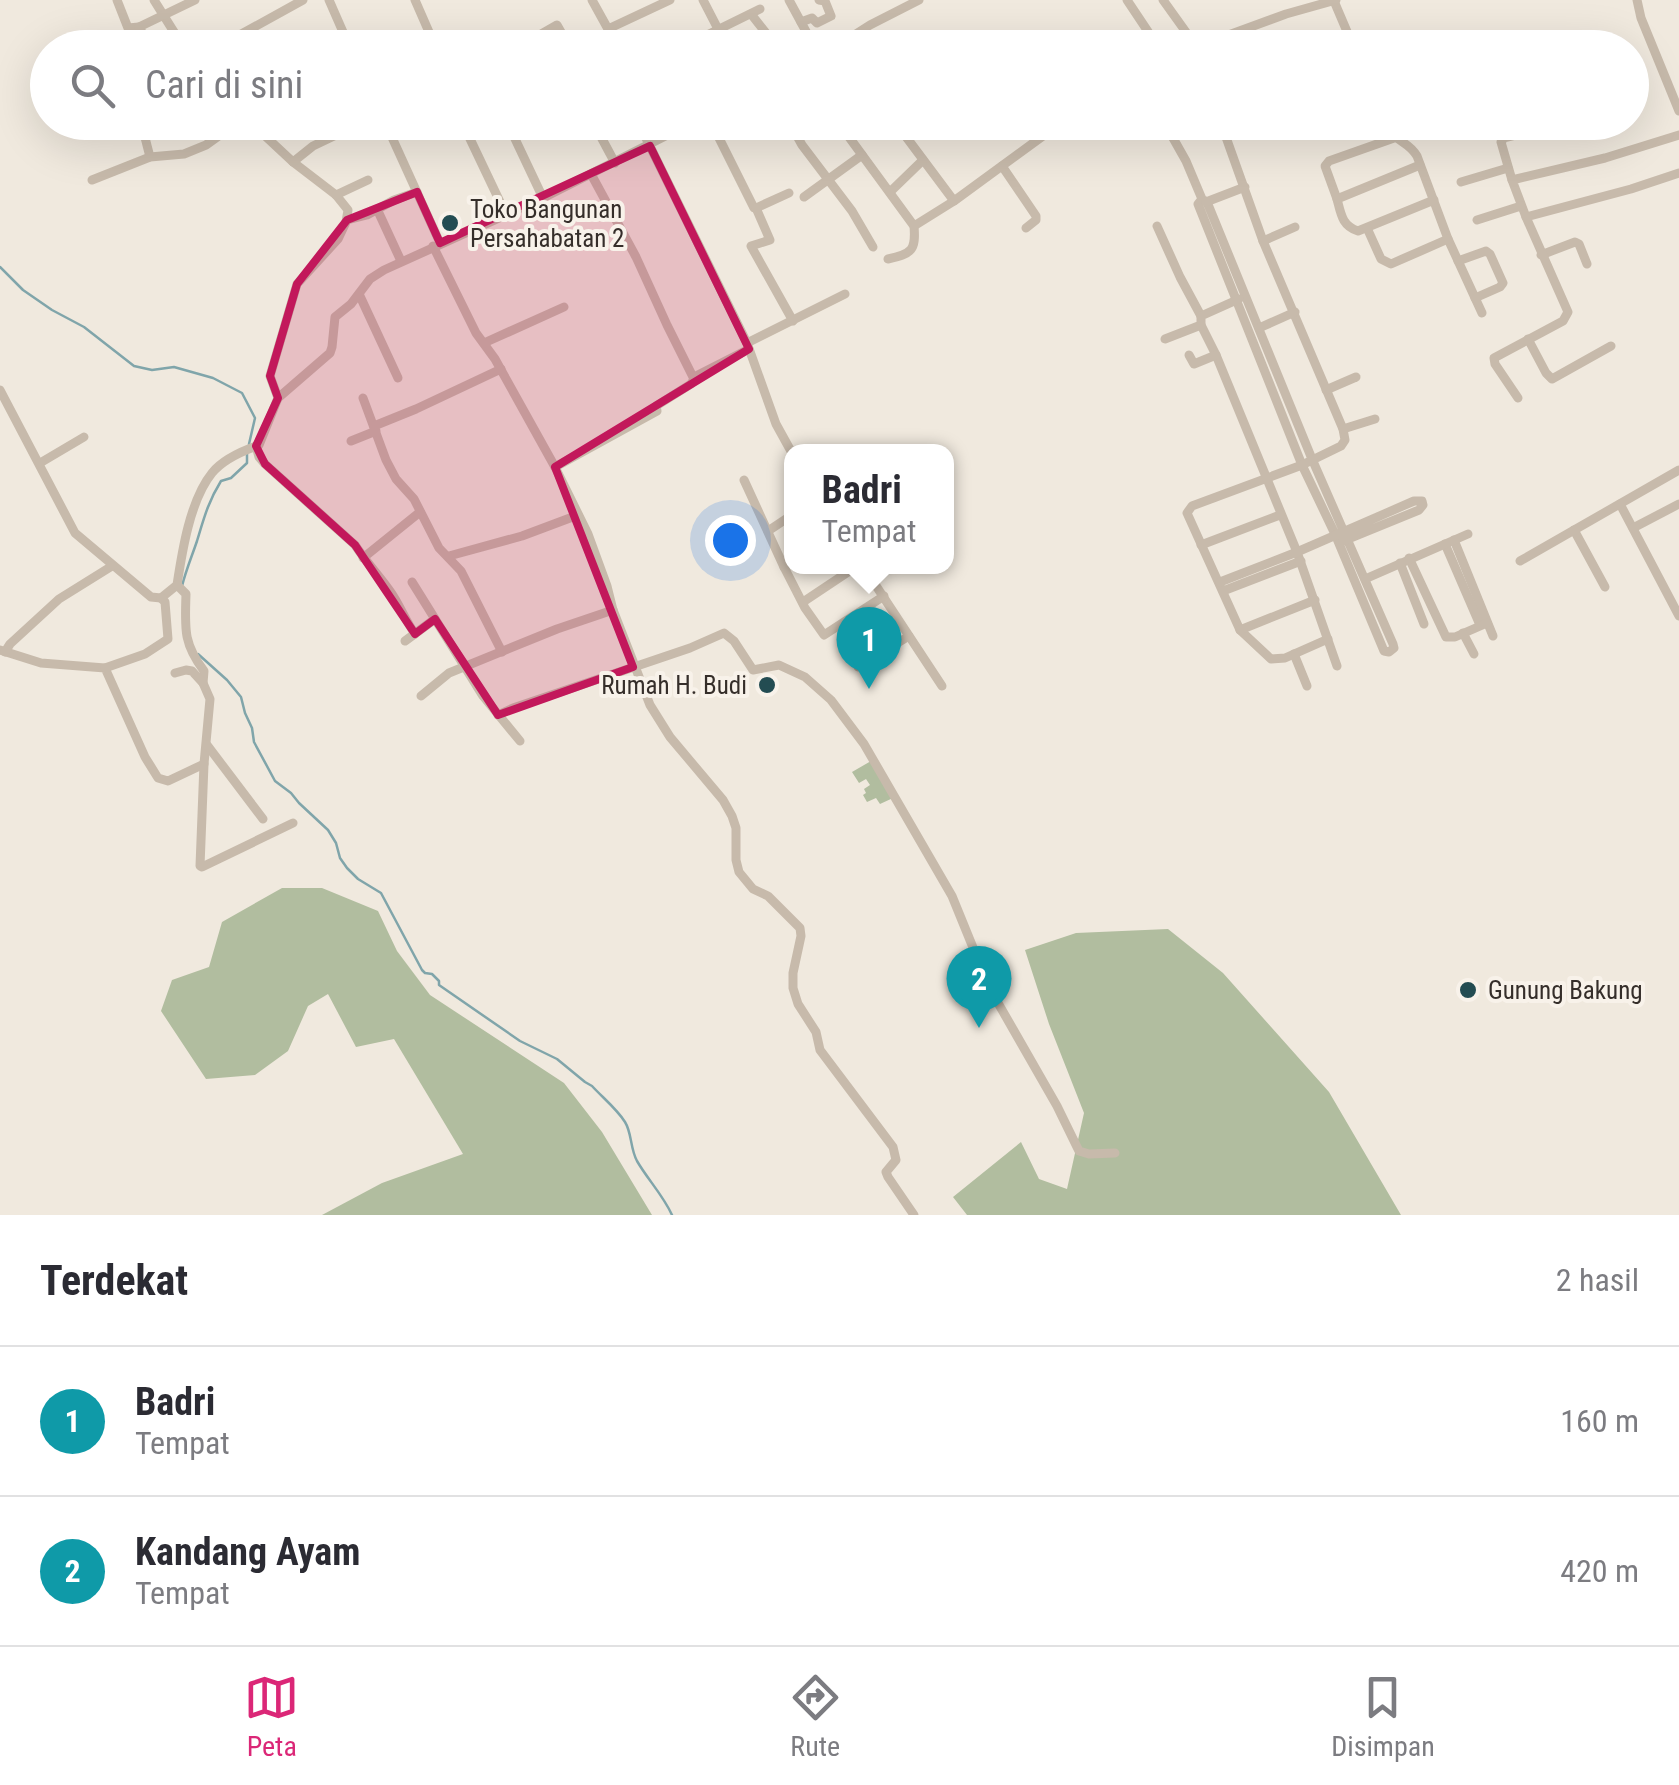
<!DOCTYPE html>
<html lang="id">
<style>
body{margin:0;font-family:"Roboto Condensed",sans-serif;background:#f7f7f7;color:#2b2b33}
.you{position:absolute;left:730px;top:540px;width:35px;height:35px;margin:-25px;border:8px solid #fff;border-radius:50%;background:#1a73e8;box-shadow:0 0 0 15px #1a73e833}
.badge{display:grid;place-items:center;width:65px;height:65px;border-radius:50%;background:#db2777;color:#fff;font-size:32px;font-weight:700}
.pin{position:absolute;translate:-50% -82px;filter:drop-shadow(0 2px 5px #0008)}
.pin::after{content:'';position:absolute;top:52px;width:35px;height:30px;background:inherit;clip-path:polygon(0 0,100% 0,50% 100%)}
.popup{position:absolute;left:784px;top:444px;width:170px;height:130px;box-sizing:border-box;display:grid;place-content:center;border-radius:20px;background:#fff;filter:drop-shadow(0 2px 8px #0005);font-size:32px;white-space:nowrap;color:#7c7c81}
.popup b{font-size:38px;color:#2b2b33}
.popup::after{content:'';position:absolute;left:50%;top:100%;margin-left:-20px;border:20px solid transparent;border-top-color:#fff}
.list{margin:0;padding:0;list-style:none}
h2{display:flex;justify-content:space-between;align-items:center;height:130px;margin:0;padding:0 40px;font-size:42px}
h2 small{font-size:32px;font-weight:400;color:#7c7c81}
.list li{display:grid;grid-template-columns:65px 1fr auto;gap:30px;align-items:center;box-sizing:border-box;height:150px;padding:0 40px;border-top:2px solid #e1e1e2}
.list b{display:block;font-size:38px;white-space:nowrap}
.list p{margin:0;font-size:32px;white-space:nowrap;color:#7c7c81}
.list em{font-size:32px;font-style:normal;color:#7c7c81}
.icon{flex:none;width:55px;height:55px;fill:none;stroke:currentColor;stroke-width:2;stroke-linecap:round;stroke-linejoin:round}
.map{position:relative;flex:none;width:1679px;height:1215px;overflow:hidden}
.search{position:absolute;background:#fff;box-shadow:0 10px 40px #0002;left:30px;right:30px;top:30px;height:110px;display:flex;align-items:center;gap:25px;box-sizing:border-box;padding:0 35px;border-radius:55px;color:#7c7c81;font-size:38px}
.sheet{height:430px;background:#fff}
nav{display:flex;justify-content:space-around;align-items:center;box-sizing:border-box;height:140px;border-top:2px solid #e1e1e2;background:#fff;font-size:28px;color:#7c7c81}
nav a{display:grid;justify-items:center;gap:5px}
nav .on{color:#db2777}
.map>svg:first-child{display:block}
</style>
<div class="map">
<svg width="1679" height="1215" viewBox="0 0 1679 1215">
<rect width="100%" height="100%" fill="#f0e9de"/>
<!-- green -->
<g fill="#b1bd9f">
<path d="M871,761L893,798L880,804L876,798L867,802L863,795L866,793L864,789L870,785L866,779L859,783L852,772Z"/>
<path d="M282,888H322L378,911L397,951L430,995L564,1083L602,1132L652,1215H322L382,1183L463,1154L394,1039L356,1047L328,994L308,1006L288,1051L255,1075L206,1079L161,1011L172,980L209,967L222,922Z"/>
<path d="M1168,929L1223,973L1329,1092L1401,1215H967L953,1197L1021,1142L1039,1179L1067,1189L1084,1113L1049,1024L1025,950L1076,933Z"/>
</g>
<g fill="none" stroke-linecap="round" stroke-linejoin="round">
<!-- stream -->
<g stroke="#80a5aa" stroke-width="2.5">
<path d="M0,267L23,290L52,310L84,327L134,366L152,370L174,367L213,378L242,393L255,418L249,444"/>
<path d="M182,586C186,570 192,556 197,541C204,518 208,502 221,481L231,478L247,463V452"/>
<path d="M198,654L227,680L241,697L245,713L252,728L254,742L275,781L291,793L299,803L328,830L336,843L340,858L347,868L358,879L381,893L422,970L425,973L432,974L439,981V985L520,1041L557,1059L585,1082L592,1086C602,1097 617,1109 625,1122C632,1133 630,1148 637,1161C648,1180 663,1195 672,1215"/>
</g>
<!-- minor -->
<g stroke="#c7baab" stroke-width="9">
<path d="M117,0L128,28L139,27"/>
<path d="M154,0L184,48"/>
<path d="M329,0L350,48"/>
<path d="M415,0L436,48"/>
<path d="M592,0L608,29L670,0"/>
<path d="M703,0L718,29"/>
<path d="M789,0L815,48"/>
<path d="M1127,0L1159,48"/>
<path d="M1163,0L1196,46"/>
<path d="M1637,0L1641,18L1679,111"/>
<path d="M1334,1L1354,48"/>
<path d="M751,14L774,43L782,48"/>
<path d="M801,22L812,18L817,23L831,16L825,1L819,0"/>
<path d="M711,34L717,48"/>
<path d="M701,38L760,9"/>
<path d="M123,46V48"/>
<path d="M151,48L139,27L195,0"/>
<path d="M216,48L303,0"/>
<path d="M517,48L557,25L570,48"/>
<path d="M834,48L870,25L919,0"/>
<path d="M1193,48L1286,14L1336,0"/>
<path d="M141,122L150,157"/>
<path d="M250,122L293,162L336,195L348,210L346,222L338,239L297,284L270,376L278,398"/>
<path d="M385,122L440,243"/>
<path d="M462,122L501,204L508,214"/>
<path d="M507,122L543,198"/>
<path d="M593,122L615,163"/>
<path d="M638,122L747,343L776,424L792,453"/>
<path d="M711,122L754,208H756"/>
<path d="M838,122L914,226C916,250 912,254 888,259"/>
<path d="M895,122L954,201"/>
<path d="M1164,122L1186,161L1202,199L1207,202L1312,459L1393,644L1394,648L1389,652L1384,651L1335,534L1302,465L1198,204L1202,199"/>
<path d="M1210,122L1222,126L1263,241L1343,429L1345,440L1341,446L1302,465L1192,506L1187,513L1240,630L1271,659L1285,658L1328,639"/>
<path d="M1386,122C1396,145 1407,139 1417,156L1448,239L1482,313"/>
<path d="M792,127L802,145L852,211L873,247"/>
<path d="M293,162L313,146L355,126V122"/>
<path d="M1420,165L1337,199C1341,214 1342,226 1358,231L1434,200"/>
<path d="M1002,166L1036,216V220L1026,228"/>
<path d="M591,174L636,257L667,325L694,379"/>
<path d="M92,180L150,157L184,154L206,145L238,122"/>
<path d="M1512,180L1501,142L1504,138L1541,129"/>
<path d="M1461,182L1508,168"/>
<path d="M890,192L923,160"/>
<path d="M789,193L756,208L770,240L751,246L793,321"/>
<path d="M336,195L368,180"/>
<path d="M804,197L862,155"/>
<path d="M1337,199L1325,166L1329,161L1394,138"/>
<path d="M1206,202L1245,187"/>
<path d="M377,209L401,261"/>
<path d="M1526,217L1512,180L1605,158L1679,135"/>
<path d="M347,220L367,215L394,200L417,192"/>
<path d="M1477,220L1521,206"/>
<path d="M914,226L954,201L1062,122"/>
<path d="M1157,226L1180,277L1201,316"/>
<path d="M1367,228L1381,259L1391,264L1448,239"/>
<path d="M1263,241L1295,227"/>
<path d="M433,246L476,333L495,359L555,467L588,534L607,586L613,610L650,705L670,737L723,800L732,816L736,828V860L739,872L753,889L768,896L800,928L801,936L793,973V988L798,1004L816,1032L820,1050L893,1147L896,1160L886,1172L888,1177L914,1215"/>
<path d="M1541,255L1575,242L1579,244L1587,264"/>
<path d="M1458,261L1486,251L1490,254L1503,283L1500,287L1475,298"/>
<path d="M359,294L398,378"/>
<path d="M1201,325L1216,355L1297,552L1337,666"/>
<path d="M1259,328L1295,312"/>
<path d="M1165,339L1201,325V316L1239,299"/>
<path d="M1528,339L1546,373L1552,379L1611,346"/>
<path d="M484,343L564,307"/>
<path d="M747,343L845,294"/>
<path d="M1189,355L1194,364L1216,355"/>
<path d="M0,390L75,533L151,597L161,598L177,585C182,552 190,500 212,473C223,459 242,451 259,445L278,398L330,353L332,347L335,317L351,304L370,279L384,270L543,198L693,122"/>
<path d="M1326,390L1356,377"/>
<path d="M363,398L386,460L396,479L414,499L439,548L461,571L502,652"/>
<path d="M1518,398L1495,364L1494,358L1563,321L1568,312L1526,217L1631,189L1679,173"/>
<path d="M374,426L416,409L501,369"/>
<path d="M1343,429L1375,419"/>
<path d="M351,441L376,431"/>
<path d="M256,446L259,457L265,464L355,545C366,562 379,575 390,591C400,605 405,620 415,634"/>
<path d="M40,463L84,437"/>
<path d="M555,467L657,411L656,406L691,384L696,376L749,349"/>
<path d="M744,480L784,567L792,562"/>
<path d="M1620,504L1679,616"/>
<path d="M1633,528L1679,504"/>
<path d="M1574,530L1605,587"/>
<path d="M768,531L792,515"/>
<path d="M1454,540L1493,636"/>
<path d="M1445,544L1480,625"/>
<path d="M1201,545L1280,515"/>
<path d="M449,556L522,536L578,515"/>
<path d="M363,558L420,512"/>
<path d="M1409,558L1446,637H1455L1487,623"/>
<path d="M1520,561L1679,470"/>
<path d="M1400,563L1424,624"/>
<path d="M863,566L942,686"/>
<path d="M784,567L805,608L824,635L884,596"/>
<path d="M1365,579L1468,534"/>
<path d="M412,582L483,696L520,741"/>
<path d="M1220,582L1297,552L1414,501H1422L1423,505L1419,510L1343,541"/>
<path d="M177,585L186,594C185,629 183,643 204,671L203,683"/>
<path d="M1223,591L1301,561"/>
<path d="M803,602L857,566"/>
<path d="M1240,630L1315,600"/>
<path d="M1463,633L1474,654"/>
<path d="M405,641L435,619"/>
<path d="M0,650L41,663L105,668L145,757L158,778L168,781L204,764"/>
<path d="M5,652L10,644L59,599L112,566"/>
<path d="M1294,654L1307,686"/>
<path d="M858,667L909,636"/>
<path d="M105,668L145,654L168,639L165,602L161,598"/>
<path d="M175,673L186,670L192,671L203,683L210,699L204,764L200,866L202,867L293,823"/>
<path d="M421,696L449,673L557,629L613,610"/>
<path d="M498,715L513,708L690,648L724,633L734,641L753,670L779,665L805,677L831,700L864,744L952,896L974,950L973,956L978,968L1057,1106L1077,1147L1079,1151L1089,1154L1115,1153"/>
<path d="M207,745L263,819"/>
</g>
</g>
<!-- marked area -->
<path fill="#c2185b" fill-opacity="0.2" stroke="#c2185b" stroke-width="8" stroke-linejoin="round" d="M650,146L749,349L555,467L633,667L498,715L435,619L415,634L355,545L265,464L256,446L278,398L270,376L297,284L347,220L417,192L440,243Z"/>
<!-- markers -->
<g fill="#234c52" stroke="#f8f2ea" stroke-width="4">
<circle cx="450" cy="223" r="10"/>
<circle cx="767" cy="685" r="10"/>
<circle cx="1468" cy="990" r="10"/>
</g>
<g text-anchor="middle" stroke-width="8" stroke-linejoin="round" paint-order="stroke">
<!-- poi labels -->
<g font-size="25" fill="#352e2a" stroke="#f8f2ea" text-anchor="start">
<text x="470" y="218">Toko Bangunan<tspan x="470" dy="29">Persahabatan 2</tspan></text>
<text x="747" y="694" text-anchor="end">Rumah H. Budi</text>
<text x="1488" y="999">Gunung Bakung</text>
</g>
</g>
</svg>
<div class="you"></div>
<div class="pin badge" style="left:869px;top:689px;background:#0f9aa8">1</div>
<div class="popup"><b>Badri</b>Tempat</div>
<div class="pin badge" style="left:979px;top:1028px;background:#0f9aa8">2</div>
<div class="search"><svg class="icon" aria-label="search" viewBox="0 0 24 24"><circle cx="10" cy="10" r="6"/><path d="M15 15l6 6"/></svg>Cari di sini</div>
</div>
<section class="sheet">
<h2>Terdekat<small>2 hasil</small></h2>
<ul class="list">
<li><span class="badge" style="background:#0f9aa8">1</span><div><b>Badri</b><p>Tempat</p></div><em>160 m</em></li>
<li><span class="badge" style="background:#0f9aa8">2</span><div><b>Kandang Ayam</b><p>Tempat</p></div><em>420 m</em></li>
</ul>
</section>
<nav>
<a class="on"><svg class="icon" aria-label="map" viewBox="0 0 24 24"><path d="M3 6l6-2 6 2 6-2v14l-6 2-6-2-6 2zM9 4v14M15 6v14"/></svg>Peta</a>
<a><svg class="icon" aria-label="directions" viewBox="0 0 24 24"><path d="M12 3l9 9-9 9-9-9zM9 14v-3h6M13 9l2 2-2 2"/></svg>Rute</a>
<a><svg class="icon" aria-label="saved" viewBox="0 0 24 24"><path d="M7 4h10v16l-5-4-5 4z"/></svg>Disimpan</a>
</nav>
